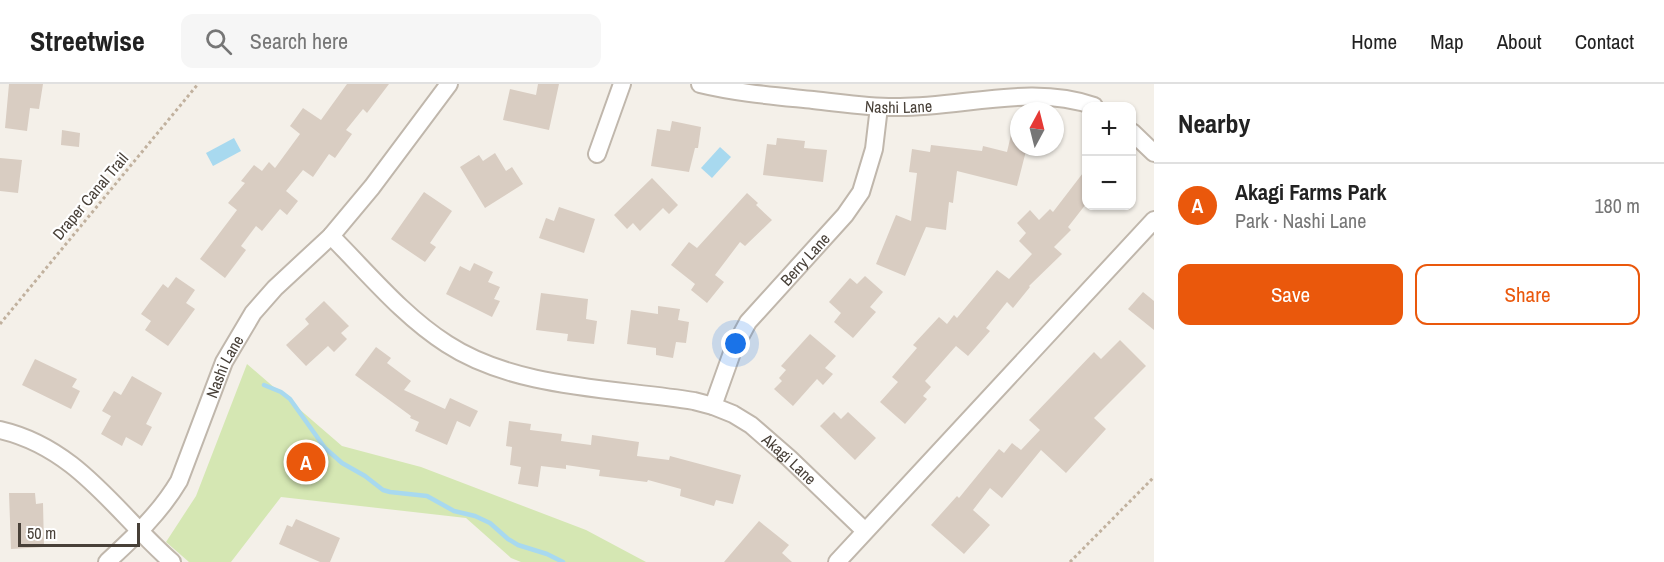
<!DOCTYPE html>
<meta charset="utf-8">
<style>
body{margin:0;font-family:"Archivo Narrow",sans-serif;background:#f6f6f6;color:#222}
.controls{position:absolute;right:18px;top:18px;display:grid;overflow:hidden;border-radius:12px;box-shadow:0 2px 4px #0004}
.controls button{width:54px;height:54px;display:grid;place-items:center;padding:0;border:0;border-bottom:2px solid #e0e0e0;background:#fff;color:#222;font:30px sans-serif}
.compass{position:absolute;left:1010px;top:18px;width:54px;height:54px;border-radius:50%;background:#fff;box-shadow:0 2px 4px #0004;rotate:7deg}
.scale{position:absolute;left:18px;bottom:15px;width:122px;box-sizing:border-box;padding-left:6px;border:3px solid #484038;border-top:0;font-size:16px;line-height:21px;white-space:nowrap;color:#484038;-webkit-text-stroke:4px #fff;paint-order:stroke}
.you{position:absolute;left:736px;top:260px;width:21px;height:21px;margin:-15px;border:4px solid #fff;border-radius:50%;background:#1a73e8;box-shadow:0 0 0 9px #1a73e833}
.badge{display:grid;place-items:center;width:39px;height:39px;border-radius:50%;background:#ea580c;color:#fff;font-size:20px;font-weight:700}
.pin{position:absolute;translate:-50% -50%;border:3px solid #fff;box-shadow:0 2px 6px #0006}
.list{margin:0;padding:0;list-style:none}
h2{display:flex;justify-content:space-between;align-items:center;height:78px;margin:0;padding:0 24px;font-size:26px}
h2 small{font-size:20px;font-weight:400;color:#767676}
.list li{display:grid;grid-template-columns:39px 1fr auto;gap:18px;align-items:center;box-sizing:border-box;height:84px;padding:0 24px;border-top:2px solid #e0e0e0}
.list b{display:block;font-size:22px;white-space:nowrap}
.list p{margin:0;font-size:20px;white-space:nowrap;color:#767676}
.list em{font-size:20px;font-style:normal;color:#767676}
.actions{display:flex;gap:12px;padding:18px 24px}
.actions a{flex:1;padding:14px 0;border:2px solid #ea580c;border-radius:12px;text-align:center;font-size:21px;color:#ea580c}
.actions .main{background:#ea580c;color:#fff}
.icon{flex:none;width:33px;height:33px;fill:none;stroke:currentColor;stroke-width:2;stroke-linecap:round;stroke-linejoin:round}
.map{position:relative;flex:none;width:1154px;height:478px;overflow:hidden}
header{display:flex;align-items:center;gap:36px;box-sizing:border-box;height:84px;padding:0 30px;background:#fff;border-bottom:2px solid #e0e0e0}
header strong{font-size:28px}
nav{display:flex;gap:33px;margin-inline-start:auto;font-size:21px}
.search{width:420px;height:54px;background:#f6f6f6;display:flex;align-items:center;gap:15px;box-sizing:border-box;padding:0 21px;border-radius:12px;color:#767676;font-size:22px}
main{display:flex}
aside{flex:1;background:#fff}
.map>svg:first-child{display:block}
</style>
<header>
<strong>Streetwise</strong>
<div class="search"><svg class="icon" aria-label="search" viewBox="0 0 24 24"><circle cx="10" cy="10" r="6"/><path d="M15 15l6 6"/></svg>Search here</div>
<nav><a>Home</a><a>Map</a><a>About</a><a>Contact</a></nav>
</header>
<main>
<div class="map">
<svg width="1154" height="478" viewBox="0 0 1154 478">
<rect width="100%" height="100%" fill="#f4f0e9"/>
<!-- green -->
<path fill="#d5e7b3" d="M247,280L342,362L421,383L586,446L646,478H521L511,474L466,434L281,413L231,478H189L166,458L196,412Z"/>
<!-- water -->
<g fill="#a8d9ef">
<path d="M234,54L241,67L213,82L206,69Z"/>
<path d="M720,63L731,73L712,94L701,84Z"/>
</g>
<g fill="none" stroke-linecap="round" stroke-linejoin="round">
<!-- stream -->
<path stroke="#a8d9ef" stroke-width="4.5" d="M264,301L281,308L290,315L325,364L342,379L365,392L383,406L390,408L427,412L454,427L475,432L490,439L508,455L518,461L547,470L563,478"/>
</g>
<!-- building -->
<g fill="#d9cdc2">
<path d="M9,0H43L39,25L30,24L27,47L5,44Z"/>
<path d="M347,0H389L367,29L363,25L346,46L352,50L335,74L329,70L313,93L303,86L286,107L298,117L287,131L280,125L262,147L256,142L241,162L246,166L225,194L200,175L237,126L228,119L245,99L241,97L254,81L262,87L269,78L275,84L300,50L290,42L303,24L321,36Z"/>
<path d="M538,0H559L549,46L503,36L510,5L536,11Z"/>
<path d="M672,37L701,43L698,64H695L689,88L651,82L657,45L670,47Z"/>
<path d="M1014,38H1019V63H1027L1017,102L957,87L953,119L949,118L946,146L926,143L905,192L876,180L896,131L911,137L917,89L909,88L912,65L930,68L931,61L982,67L983,62L1007,68Z"/>
<path d="M62,46L80,49L79,63L61,61Z"/>
<path d="M777,54L805,57L804,64L827,66L823,98L763,91L767,60L776,61Z"/>
<path d="M495,69L506,87L512,83L523,100L485,124L460,83L479,71L483,77Z"/>
<path d="M0,74L22,76L18,109L0,107Z"/>
<path d="M1086,85V120L1068,143L1071,146L1054,163L1062,170L1029,202L1030,203L1013,224L1007,218L986,244L990,247L968,272L956,262L925,297L931,303L923,312L927,315L905,340L880,318L898,298L892,293L917,264L913,261L939,233L947,240L954,231L957,234L997,186L1009,195L1032,170L1019,157L1026,149L1017,139L1030,126L1039,136L1050,125L1053,128Z"/>
<path d="M652,94L678,121L669,130L663,124L640,147L633,139L627,145L614,131Z"/>
<path d="M424,108L452,127L430,159L436,163L425,178L391,155Z"/>
<path d="M747,109L758,119L756,121L772,136L745,162L740,158L715,191L724,198L707,219L691,206L695,200L671,181L689,158L697,164Z"/>
<path d="M559,123L595,135L584,169L539,154L546,134L554,137Z"/>
<path d="M474,179L493,188L488,198L500,203L494,215L500,217L492,233L446,210L460,182L470,187Z"/>
<path d="M865,192L883,208L870,223L876,228L853,254L834,238L841,229L829,218L850,194L857,200Z"/>
<path d="M176,193L195,206L186,219L195,225L168,262L145,246L151,237L141,230L163,200L168,204Z"/>
<path d="M1143,208L1154,217V246L1128,225Z"/>
<path d="M541,209L588,215L586,235L597,237L594,260L567,257L568,250L536,246Z"/>
<path d="M324,217L349,242L341,249L347,255L334,268L328,262L306,282L286,261L309,240L305,235Z"/>
<path d="M658,222L680,225L678,236L689,238L686,259L676,258L673,274L656,271V264L627,260L631,226L658,230Z"/>
<path d="M810,250L836,272L825,284L833,290L823,301L817,295L793,322L774,305L782,297L779,294L786,286L781,282Z"/>
<path d="M1120,256L1146,282L1094,334L1106,345L1066,389L1041,366L1002,414L990,404L973,426L990,441L964,470L931,441L957,412L959,414L999,365L1004,369L1012,359L1021,366L1040,346L1029,336L1094,268L1101,275Z"/>
<path d="M376,263L391,274L387,279L411,297L404,306L445,325L450,314L478,327L470,343L457,337L447,361L415,347L419,338L410,334L411,332L355,291Z"/>
<path d="M35,275L77,295L72,303L80,307L71,325L22,301Z"/>
<path d="M132,292L162,309L146,340L152,343L142,362L126,353L122,362L101,350L111,332L102,327L114,307L121,311Z"/>
<path d="M834,328L841,335L848,328L876,354L855,376L820,342Z"/>
<path d="M509,337L531,340L530,346L562,350L561,357L591,361L592,351L639,358L637,372L669,376L670,372L741,391L733,420L716,416L714,422L680,412L681,405L648,396L647,398L599,392L600,386L566,381V385L541,382L538,403L518,400L521,383L510,381L512,363L506,362Z"/>
<path d="M9,409H35L36,420L43,419L44,463L11,465Z"/>
<path d="M296,435L340,454L330,478H320L279,460L287,441L292,443Z"/>
<path d="M759,437L789,461L782,469L792,478H724Z"/>
</g>
<g fill="none" stroke-linecap="round" stroke-linejoin="round">
<!-- minor casing -->
<g stroke="#c0b7ac" stroke-width="20">
<g id="minor">
<path id="s1" d="M700,0C737,9 775,12 813,16C842,19 871,24 900,23C964,23 1033,0 1094,22"/>
<path d="M1132,48L1154,69"/>
<path d="M597,70L622,0"/>
<path id="s2" d="M331,152C368,189 403,232 447,260C516,305 614,304 694,317L713,322L733,330L751,341L789,374L865,447"/>
<path id="s3" d="M713,322L733,266L748,238L845,131L861,108L874,65L879,23"/>
<path d="M0,346C78,364 116,429 172,478"/>
<path id="s4" d="M107,478C134,453 160,429 179,397L224,278L253,229L275,204L331,152L372,103L449,0"/>
<path d="M837,478L1154,136"/>
</g>
</g>
<!-- path -->
<g stroke="#c1b19e" stroke-width="3" stroke-dasharray="3 3" stroke-linecap="butt">
<path d="M0,240L198,0"/>
<path d="M1070,478L1154,393"/>
</g>
<!-- minor -->
<use href="#minor" stroke="#fff" stroke-width="16"/>
</g>
<g text-anchor="middle" stroke-width="4.5" stroke-linejoin="round" paint-order="stroke">
<!-- street labels -->
<g font-size="16" fill="#484038" stroke="#fff">
<text dy="6" stroke="none"><textPath href="#s1" startOffset="200">Nashi Lane</textPath></text>
<text transform="translate(90 112) rotate(-50)" y="6">Draper Canal Trail</text>
<text dy="6" stroke="none"><textPath href="#s3" startOffset="176">Berry Lane</textPath></text>
<text dy="6" stroke="none"><textPath href="#s4" startOffset="232">Nashi Lane</textPath></text>
<text dy="6" stroke="none"><textPath href="#s2" startOffset="528">Akagi Lane</textPath></text>
</g>
</g>
</svg>
<div class="controls">
<button>+</button>
<button>−</button>
</div>
<svg class="compass" viewBox="-18 -18 36 36"><path d="M0-13l5 13h-10z" fill="#e53935"/><path d="M0 13l5-13h-10z" fill="#767676"/></svg>
<div class="scale">50 m</div>
<div class="you"></div>
<div class="pin badge" style="left:306px;top:378px">A</div>
</div>
<aside>
<h2>Nearby<small></small></h2>
<ul class="list">
<li><span class="badge">A</span><div><b>Akagi Farms Park</b><p>Park · Nashi Lane</p></div><em>180 m</em></li>
</ul>
<div class="actions"><a class="main">Save</a><a>Share</a></div>
</aside>
</main>
